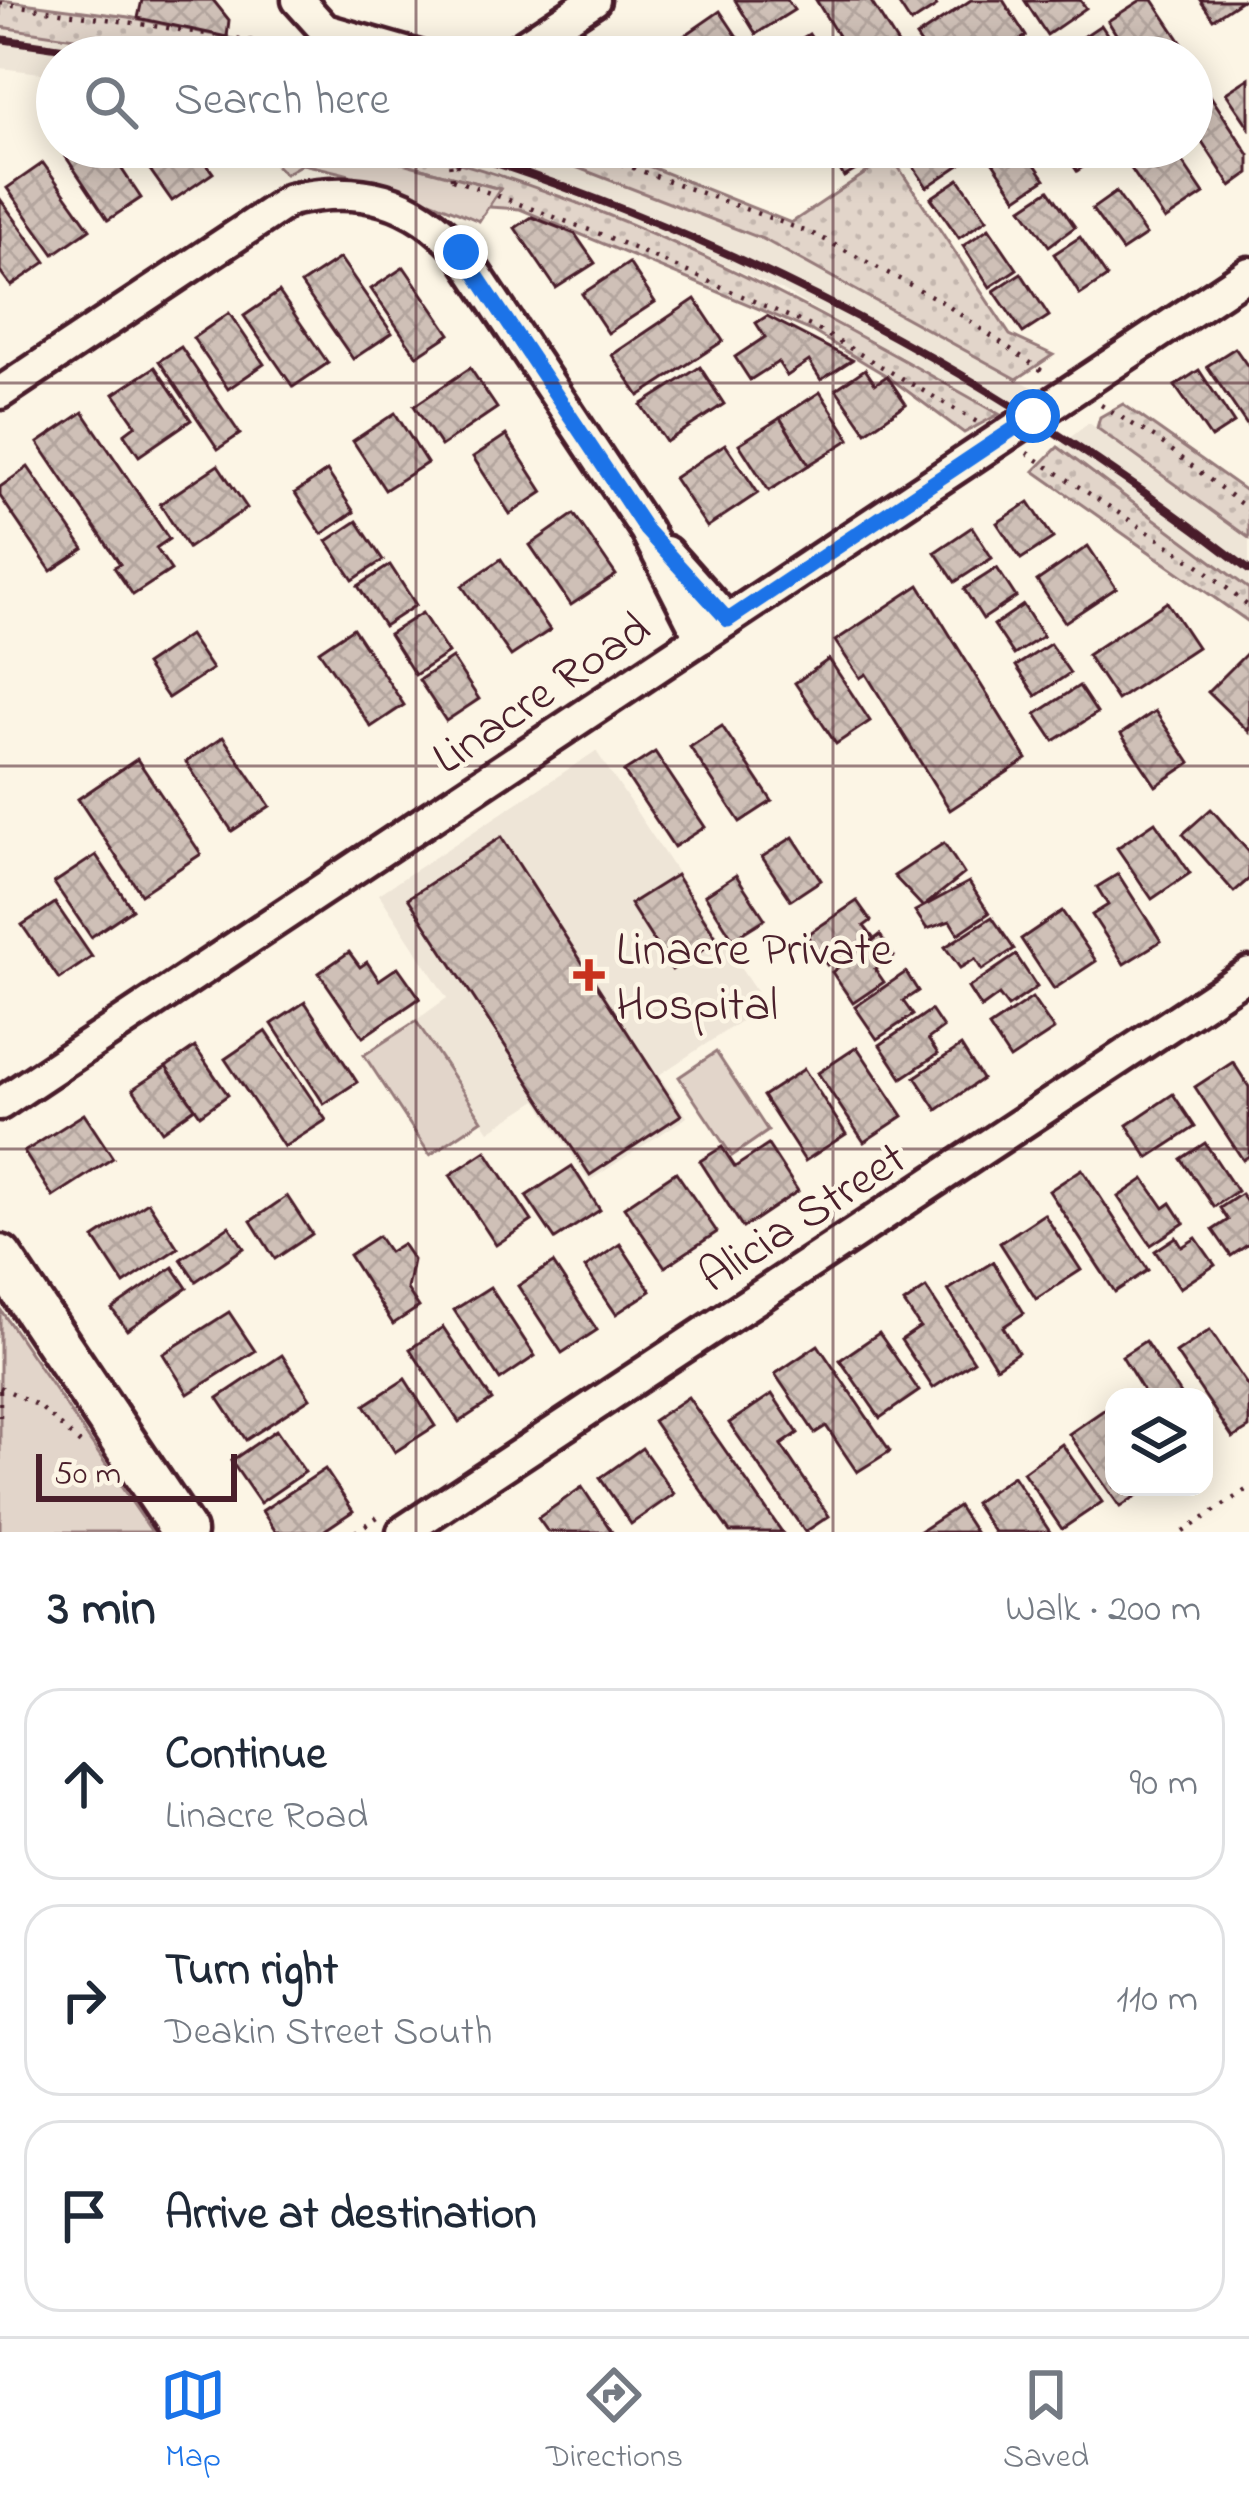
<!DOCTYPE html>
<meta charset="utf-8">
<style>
body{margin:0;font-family:"Indie Flower",sans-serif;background:#f6f6f7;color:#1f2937}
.controls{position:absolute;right:36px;bottom:36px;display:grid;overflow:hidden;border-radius:24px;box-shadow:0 6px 30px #0003}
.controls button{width:108px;height:108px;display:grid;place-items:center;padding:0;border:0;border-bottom:3px solid #e0e1e3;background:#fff;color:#1f2937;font:60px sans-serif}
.scale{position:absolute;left:36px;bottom:30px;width:201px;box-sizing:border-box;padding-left:12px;border:6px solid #4a1f2b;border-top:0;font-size:33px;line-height:42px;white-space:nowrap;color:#4a1f2b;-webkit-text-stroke:9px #fcf5e5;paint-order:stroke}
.stop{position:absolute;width:36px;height:36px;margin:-27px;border:9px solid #1a73e8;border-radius:50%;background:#fff}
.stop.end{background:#1a73e8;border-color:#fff;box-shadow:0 3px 12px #0008}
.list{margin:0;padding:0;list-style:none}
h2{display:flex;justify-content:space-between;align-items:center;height:156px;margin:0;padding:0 48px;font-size:51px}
h2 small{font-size:39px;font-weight:400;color:#747a83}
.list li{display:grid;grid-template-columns:78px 1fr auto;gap:36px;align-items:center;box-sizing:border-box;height:192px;margin:0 24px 24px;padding:0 24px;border:3px solid #e0e1e3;border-radius:36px}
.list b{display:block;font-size:45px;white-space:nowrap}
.list p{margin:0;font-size:39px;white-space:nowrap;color:#747a83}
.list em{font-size:39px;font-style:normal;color:#747a83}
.icon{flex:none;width:66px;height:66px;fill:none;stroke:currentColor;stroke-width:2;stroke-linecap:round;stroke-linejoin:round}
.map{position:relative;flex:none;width:1249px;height:1532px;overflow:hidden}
.search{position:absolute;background:#fff;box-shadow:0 6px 30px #0003;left:36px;right:36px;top:36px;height:132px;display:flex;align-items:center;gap:30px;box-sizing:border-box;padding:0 42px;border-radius:66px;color:#747a83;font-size:45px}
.sheet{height:804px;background:#fff}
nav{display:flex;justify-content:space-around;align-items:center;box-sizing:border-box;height:168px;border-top:3px solid #e0e1e3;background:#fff;font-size:33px;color:#747a83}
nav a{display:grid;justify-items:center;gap:6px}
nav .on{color:#1a73e8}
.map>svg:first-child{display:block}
</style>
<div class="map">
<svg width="1249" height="1532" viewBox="0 0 1249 1532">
<defs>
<pattern id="grass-dots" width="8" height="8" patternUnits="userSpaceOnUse" patternTransform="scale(3)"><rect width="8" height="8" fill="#e2d5ca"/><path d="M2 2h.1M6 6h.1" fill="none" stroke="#c3b6ae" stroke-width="1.8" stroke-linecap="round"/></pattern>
<pattern id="building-cross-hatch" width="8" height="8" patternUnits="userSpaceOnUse" patternTransform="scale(3)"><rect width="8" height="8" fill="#cfc0b7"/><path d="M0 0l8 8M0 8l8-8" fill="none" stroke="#b3a59e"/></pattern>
</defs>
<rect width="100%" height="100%" fill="#fcf5e5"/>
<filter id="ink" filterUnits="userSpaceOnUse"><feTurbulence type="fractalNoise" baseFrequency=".00833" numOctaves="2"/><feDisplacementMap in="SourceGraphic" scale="24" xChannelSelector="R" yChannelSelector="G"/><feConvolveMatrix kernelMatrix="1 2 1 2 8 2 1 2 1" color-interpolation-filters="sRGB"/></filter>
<g filter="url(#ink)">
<!-- built -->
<g fill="#eee5d7">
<path d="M0,27L162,47L203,57H57V75L0,68Z"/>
<path d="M404,147H525L622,180L763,239L1034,388L999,414L781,290L650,230Z"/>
<path d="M1089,423L1249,538V589L1058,447Z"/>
<path d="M596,751L765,1005L659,1075L687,1117L589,1181L537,1100L489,1131L415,1021L447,998L379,894Z"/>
</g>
<!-- grass -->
<g fill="url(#grass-dots)" stroke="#967a7a" stroke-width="3">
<path d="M0,0L129,17L318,57H203L0,27Z"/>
<path d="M342,147C424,147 487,170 564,198C718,255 857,333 999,414L964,433L887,376L812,331L520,209L488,207L500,189Z"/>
<path d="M524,147H601L791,223L891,156L1010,335L1053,355L1017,379L763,239Z"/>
<path d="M1123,404L1249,493V538L1097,428L1100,417Z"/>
<path d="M1058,447L1249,589V622L1034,471Z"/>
</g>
<!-- green -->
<g fill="#e2d5ca" stroke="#967a7a" stroke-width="3">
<path d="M286,147H342L500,189L479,221C420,195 364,176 302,164L285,174L269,158Z"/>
<path d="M416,1021L482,1120L430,1155L364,1055Z"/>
<path d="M716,1052L768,1131L732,1156L679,1077Z"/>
<path d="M0,1309L152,1532H0Z"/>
</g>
<!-- building -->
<g fill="url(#building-cross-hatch)" stroke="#4a1f2b" stroke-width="3">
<path d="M142,0H213L229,20L227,37L138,18Z"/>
<path d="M735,0H787L794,10L756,34Z"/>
<path d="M816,0H870L906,57H851Z"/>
<path d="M896,0H933L937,6L911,23Z"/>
<path d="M971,0H1003L1026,36L995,57H930L916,37Z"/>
<path d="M1080,0L1086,8L1047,35L1025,1Z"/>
<path d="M1141,0H1153L1191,57H1150L1137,38L1124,47L1108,21Z"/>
<path d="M1200,0H1242L1213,19Z"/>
<path d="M720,11L744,47L729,57H683L674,43Z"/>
<path d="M1101,25L1122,57H1066L1062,51Z"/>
<path d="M809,34L824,57H774L773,56Z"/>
<path d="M1249,78V127L1226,93Z"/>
<path d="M1206,89L1249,155V173L1231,186L1192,126V98Z"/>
<path d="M80,147H107L141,198L108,220L66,157Z"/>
<path d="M155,147H194L213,173L172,201L141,157Z"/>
<path d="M827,147H880L883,154L844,177Z"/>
<path d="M916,147H959L967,160L927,187L905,154Z"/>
<path d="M1012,147H1023L1045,179L1017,198L992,161Z"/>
<path d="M1061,147H1101L1105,152L1077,171Z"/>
<path d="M1172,147L1204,194L1165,220L1118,149Z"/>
<path d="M43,163L90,229L54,254L7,188Z"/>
<path d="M959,179L987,219L959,238L931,198Z"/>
<path d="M1049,190L1075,227L1049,246L1022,208Z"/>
<path d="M1116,192L1146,235L1122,251L1092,209Z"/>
<path d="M0,199L46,262L11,286L0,271Z"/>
<path d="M532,217L575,234L595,263L556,288L515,228Z"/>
<path d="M989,228L1017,269L990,287L963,246Z"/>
<path d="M1080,237L1107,277L1080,295L1054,254Z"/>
<path d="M340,258L392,333L353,359L301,284Z"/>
<path d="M629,263L655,302L608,333L582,294Z"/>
<path d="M404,267L450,334L417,356L371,289Z"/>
<path d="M1021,273L1049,316L1023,333L994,291Z"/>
<path d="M279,292L328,363L293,387L244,316Z"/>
<path d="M695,299L723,341L639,396L612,355Z"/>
<path d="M229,313L264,364L228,389L193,338Z"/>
<path d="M767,316L852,360L821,380L809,361L787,376L778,362L750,380L735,357L765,337L756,323Z"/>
<path d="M181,347L240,434L218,449L159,361Z"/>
<path d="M1235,348L1249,368V428L1207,366Z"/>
<path d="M155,367L191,420L139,456L124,434L136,425L114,394Z"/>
<path d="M700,367L724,404L666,442L641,405Z"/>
<path d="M470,368L497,408L441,446L414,406Z"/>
<path d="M865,369L875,384L887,376L906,404L866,432L836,389Z"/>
<path d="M1199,370L1234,423L1211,438L1175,386Z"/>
<path d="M820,392L850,439L809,465L780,418Z"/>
<path d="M83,412L169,539L156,548L171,570L133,595L114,567L120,564L38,443Z"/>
<path d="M395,413L427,463L385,490L353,441Z"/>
<path d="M780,418L809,465L769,491L739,444Z"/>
<path d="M506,435L543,492L510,514L473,457Z"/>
<path d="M725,444L758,493L707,527L674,478Z"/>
<path d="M218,465L247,508L188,548L160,504Z"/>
<path d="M28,467L84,549L51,571L0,496V487Z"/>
<path d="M327,471L354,512L322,534L295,493Z"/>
<path d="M1029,502L1053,538L1021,559L997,523Z"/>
<path d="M574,514L616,575L571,605L530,545Z"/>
<path d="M357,521L383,560L353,580L327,541Z"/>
<path d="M972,527L992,558L955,582L935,552Z"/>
<path d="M1088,546L1116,588L1065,622L1037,581Z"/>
<path d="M501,559L550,630L511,656L462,586Z"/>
<path d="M390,565L416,605L384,626L358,586Z"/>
<path d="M997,568L1016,597L983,619L964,589Z"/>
<path d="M919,585L1027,759L950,810L866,674L860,678L835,641Z"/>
<path d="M1167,602L1197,647L1117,700L1087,655Z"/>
<path d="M1023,605L1043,636L1014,655L994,625Z"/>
<path d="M422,613L448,653L415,675L389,634Z"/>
<path d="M353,628L404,705L371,727L319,651Z"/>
<path d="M189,635L212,669L168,698L145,665Z"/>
<path d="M1050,644L1070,673L1036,696L1016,666Z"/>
<path d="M1249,651V732L1208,692Z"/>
<path d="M452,658L479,699L446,721L419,680Z"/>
<path d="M829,659L870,721L836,744L795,683Z"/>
<path d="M1079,686L1097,713L1054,741L1036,714Z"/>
<path d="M1155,711L1190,763L1156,786L1121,734Z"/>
<path d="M722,726L772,801L740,822L690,747Z"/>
<path d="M223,737L270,806L232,831L186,762Z"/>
<path d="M655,752L705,827L674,847L624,772Z"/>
<path d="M137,759L201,854L141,894L78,799Z"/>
<path d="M1211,809L1249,852V879L1234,892L1183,834Z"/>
<path d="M1155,822L1190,873L1152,899L1117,848Z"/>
<path d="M501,837L681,1115L590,1175L408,898Z"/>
<path d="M793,837L821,880L791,900L762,857Z"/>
<path d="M944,843L964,874L923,907L894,876Z"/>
<path d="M96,855L132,909L91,937L54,883Z"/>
<path d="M1118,874L1161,941L1124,964L1092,915L1108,905L1097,887Z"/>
<path d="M676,875L718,940L672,970L630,904Z"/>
<path d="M736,875L765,919L733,939L705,895Z"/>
<path d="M969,882L989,913L958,934L950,921L927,929L915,911Z"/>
<path d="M857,901L871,921L864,926L874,939L827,965L807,935Z"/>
<path d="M55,903L92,957L59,979L22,925Z"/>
<path d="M1062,911L1096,961L1054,989L1021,939Z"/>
<path d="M992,917L1014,949L982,970L975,959L960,968L945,947Z"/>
<path d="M880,935L894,956L875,969L884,982L853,1003L832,972Z"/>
<path d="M349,952L360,967L367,962L379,980L398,967L420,998L363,1037L319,973Z"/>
<path d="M1016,955L1037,987L1008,1007L999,995L981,1008L968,988Z"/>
<path d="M906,972L918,991L903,1001L913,1015L877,1039L855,1007Z"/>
<path d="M1032,998L1054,1030L1010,1059L989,1027Z"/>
<path d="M305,1002L357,1082L324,1104L272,1024Z"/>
<path d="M931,1010L943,1028L928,1039L938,1054L902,1078L880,1045Z"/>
<path d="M266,1031L326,1120L284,1147L225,1059Z"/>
<path d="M961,1046L982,1079L937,1110L915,1077Z"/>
<path d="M195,1047L228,1095L200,1115L166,1067Z"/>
<path d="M857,1047L903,1116L864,1142L818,1073Z"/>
<path d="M1233,1062L1249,1087V1156L1243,1160L1195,1087Z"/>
<path d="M166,1067L195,1108L162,1131L133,1089Z"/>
<path d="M804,1069L846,1134L805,1161L763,1096Z"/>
<path d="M1173,1094L1195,1127L1148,1158L1127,1125Z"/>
<path d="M84,1114L113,1158L53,1197L24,1152Z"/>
<path d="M1205,1143L1237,1191L1214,1207L1181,1159Z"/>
<path d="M768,1145L798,1191L743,1228L700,1161L722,1147L735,1167Z"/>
<path d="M486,1151L532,1221L496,1245L450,1175Z"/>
<path d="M572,1166L600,1210L555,1239L526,1196Z"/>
<path d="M1082,1169L1148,1270L1115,1292L1049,1191Z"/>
<path d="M676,1172L717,1232L665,1267L624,1207Z"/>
<path d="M1144,1179L1164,1208L1171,1203L1184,1223L1151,1245L1118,1197Z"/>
<path d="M1241,1194L1249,1205V1244L1231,1256L1213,1230L1228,1220L1220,1208Z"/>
<path d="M287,1196L312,1234L275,1259L251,1221Z"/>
<path d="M148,1202L178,1248L124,1284L94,1238Z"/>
<path d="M1044,1214L1081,1270L1036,1299L1000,1243Z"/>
<path d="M229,1226L244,1248L196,1281L181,1259Z"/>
<path d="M378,1236L389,1252L402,1244L413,1260L407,1289L419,1307L393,1324L349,1255Z"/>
<path d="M1176,1237L1182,1247L1196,1238L1215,1265L1180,1288L1155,1251Z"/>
<path d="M620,1244L651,1291L616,1314L585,1268Z"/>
<path d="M993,1262L1024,1313L1003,1327L1018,1352L996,1367L948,1290Z"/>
<path d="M553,1263L597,1330L562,1353L518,1286Z"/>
<path d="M173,1267L187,1288L127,1330L112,1309Z"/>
<path d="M490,1287L535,1356L500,1380L454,1310Z"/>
<path d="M926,1288L974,1361L933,1388L901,1340L920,1327L904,1303Z"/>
<path d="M229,1312L255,1351L188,1394L163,1354Z"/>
<path d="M443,1327L492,1400L459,1422L410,1349Z"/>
<path d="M1210,1330L1249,1388V1428L1233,1438L1176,1353Z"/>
<path d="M879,1333L919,1391L880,1418L840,1360Z"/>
<path d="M1145,1341L1182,1397H1147L1122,1356Z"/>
<path d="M818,1345L890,1451L857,1472L826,1426L815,1433L775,1374Z"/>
<path d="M282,1355L310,1398L246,1440L218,1398Z"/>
<path d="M405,1379L435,1426L395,1452L365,1405Z"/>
<path d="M772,1394L798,1433L781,1445L829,1516L805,1532L729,1423Z"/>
<path d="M688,1397L782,1532H730L653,1421Z"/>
<path d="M1111,1405L1114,1487H1149L1120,1507L1069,1434Z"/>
<path d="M276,1430L305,1472L260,1503L231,1461Z"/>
<path d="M1062,1444L1102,1502L1062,1529L1023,1472Z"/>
<path d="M642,1448L674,1494L631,1524L600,1478Z"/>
<path d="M325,1469L353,1511L322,1532H276L262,1511Z"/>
<path d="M1013,1476L1050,1532H994L974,1503Z"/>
<path d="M582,1487L612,1532H548L538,1518Z"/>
<path d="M958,1506L975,1532H919Z"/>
</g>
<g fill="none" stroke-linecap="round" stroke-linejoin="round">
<!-- minor casing -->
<g stroke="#4a1f2b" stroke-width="39">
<g id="minor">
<path d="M298,0L325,30L419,57"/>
<path d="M507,57L594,0"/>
<path d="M0,393L290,200C359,184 414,198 461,252L646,530L701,638"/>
<path d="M666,552L727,620"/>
<path d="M0,1104L1249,273"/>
<path d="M403,1532L1249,973"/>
</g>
</g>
<!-- secondary casing -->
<g stroke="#4a1f2b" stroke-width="51">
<path id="secondary" d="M0,1257L184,1532"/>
</g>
<!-- path -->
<g stroke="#4a1f2b" stroke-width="4.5" stroke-dasharray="3 9" stroke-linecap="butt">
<path d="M0,3L287,46"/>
<path d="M576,147L816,235L939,300L1044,372"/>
<path d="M452,179L608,237L815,328L977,422"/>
<path d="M452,179L450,162L457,165L463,147"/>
<path d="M1101,405L1157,439L1249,510"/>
<path d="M1027,453L1203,568L1249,607"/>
<path d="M0,1387L39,1406L85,1448"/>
<path d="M0,1390V1425"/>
<path d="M355,1532L379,1516"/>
<path d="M1183,1532L1249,1488"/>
</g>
<!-- minor -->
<use href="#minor" stroke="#fcf5e5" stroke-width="30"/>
<!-- secondary -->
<use href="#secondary" stroke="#fcf5e5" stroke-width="42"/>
<!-- rail -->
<g stroke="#4a1f2b" stroke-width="8">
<path d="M0,39L124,57"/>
<path d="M446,147C739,238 1007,382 1249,570"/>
</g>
</g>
</g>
<g fill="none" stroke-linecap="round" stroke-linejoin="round" filter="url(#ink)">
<!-- route -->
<path stroke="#1a73e8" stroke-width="15" d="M461,252L646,530L728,620L1033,416"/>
</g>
<!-- grid -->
<path fill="none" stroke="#4a1f2b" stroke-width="3" stroke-opacity="0.55" d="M416,0V57M833,0V57M416,147V1532M833,147V1532M0,383H1249M0,766H1249M0,1149H1249"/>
<!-- markers -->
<path fill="#c8321e" stroke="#fcf5e5" stroke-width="4.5" d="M583 957h12v12h12v12h-12v12h-12v-12h-12v-12h12z"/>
<g text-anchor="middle" stroke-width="9" stroke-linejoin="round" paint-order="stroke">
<!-- street labels -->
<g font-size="48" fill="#4a1f2b" stroke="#fcf5e5">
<text transform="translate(540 691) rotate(-34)" y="17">Linacre Road</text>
<text transform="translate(801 1215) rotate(-33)" y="17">Alicia Street</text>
</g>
<!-- poi labels -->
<g font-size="48" fill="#4a1f2b" stroke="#fcf5e5" text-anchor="start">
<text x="616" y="964">Linacre Private<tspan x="616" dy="55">Hospital</tspan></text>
</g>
</g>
</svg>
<div class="controls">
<button><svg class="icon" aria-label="layers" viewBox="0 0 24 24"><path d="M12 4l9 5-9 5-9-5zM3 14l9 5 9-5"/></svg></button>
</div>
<div class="scale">50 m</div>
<div class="stop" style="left:1033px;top:416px"></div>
<div class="stop end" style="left:461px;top:252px"></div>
<div class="search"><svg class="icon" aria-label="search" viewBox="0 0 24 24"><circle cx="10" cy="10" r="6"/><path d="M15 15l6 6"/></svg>Search here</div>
</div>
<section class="sheet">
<h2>3 min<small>Walk · 200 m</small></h2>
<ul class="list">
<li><svg class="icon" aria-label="ahead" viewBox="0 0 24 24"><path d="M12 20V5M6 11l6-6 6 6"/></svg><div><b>Continue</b><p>Linacre Road</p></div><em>90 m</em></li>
<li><svg class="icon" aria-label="right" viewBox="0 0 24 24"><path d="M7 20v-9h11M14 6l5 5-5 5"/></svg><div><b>Turn right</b><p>Deakin Street South</p></div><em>110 m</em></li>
<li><svg class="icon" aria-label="arrive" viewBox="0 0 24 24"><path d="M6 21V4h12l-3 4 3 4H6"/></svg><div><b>Arrive at destination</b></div></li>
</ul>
</section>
<nav>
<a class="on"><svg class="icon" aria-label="map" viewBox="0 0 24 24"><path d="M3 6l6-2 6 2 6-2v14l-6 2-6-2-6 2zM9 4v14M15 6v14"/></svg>Map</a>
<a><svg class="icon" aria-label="directions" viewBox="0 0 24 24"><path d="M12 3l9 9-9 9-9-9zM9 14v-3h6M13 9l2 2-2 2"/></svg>Directions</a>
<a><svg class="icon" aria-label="saved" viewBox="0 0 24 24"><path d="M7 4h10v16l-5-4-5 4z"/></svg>Saved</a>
</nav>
